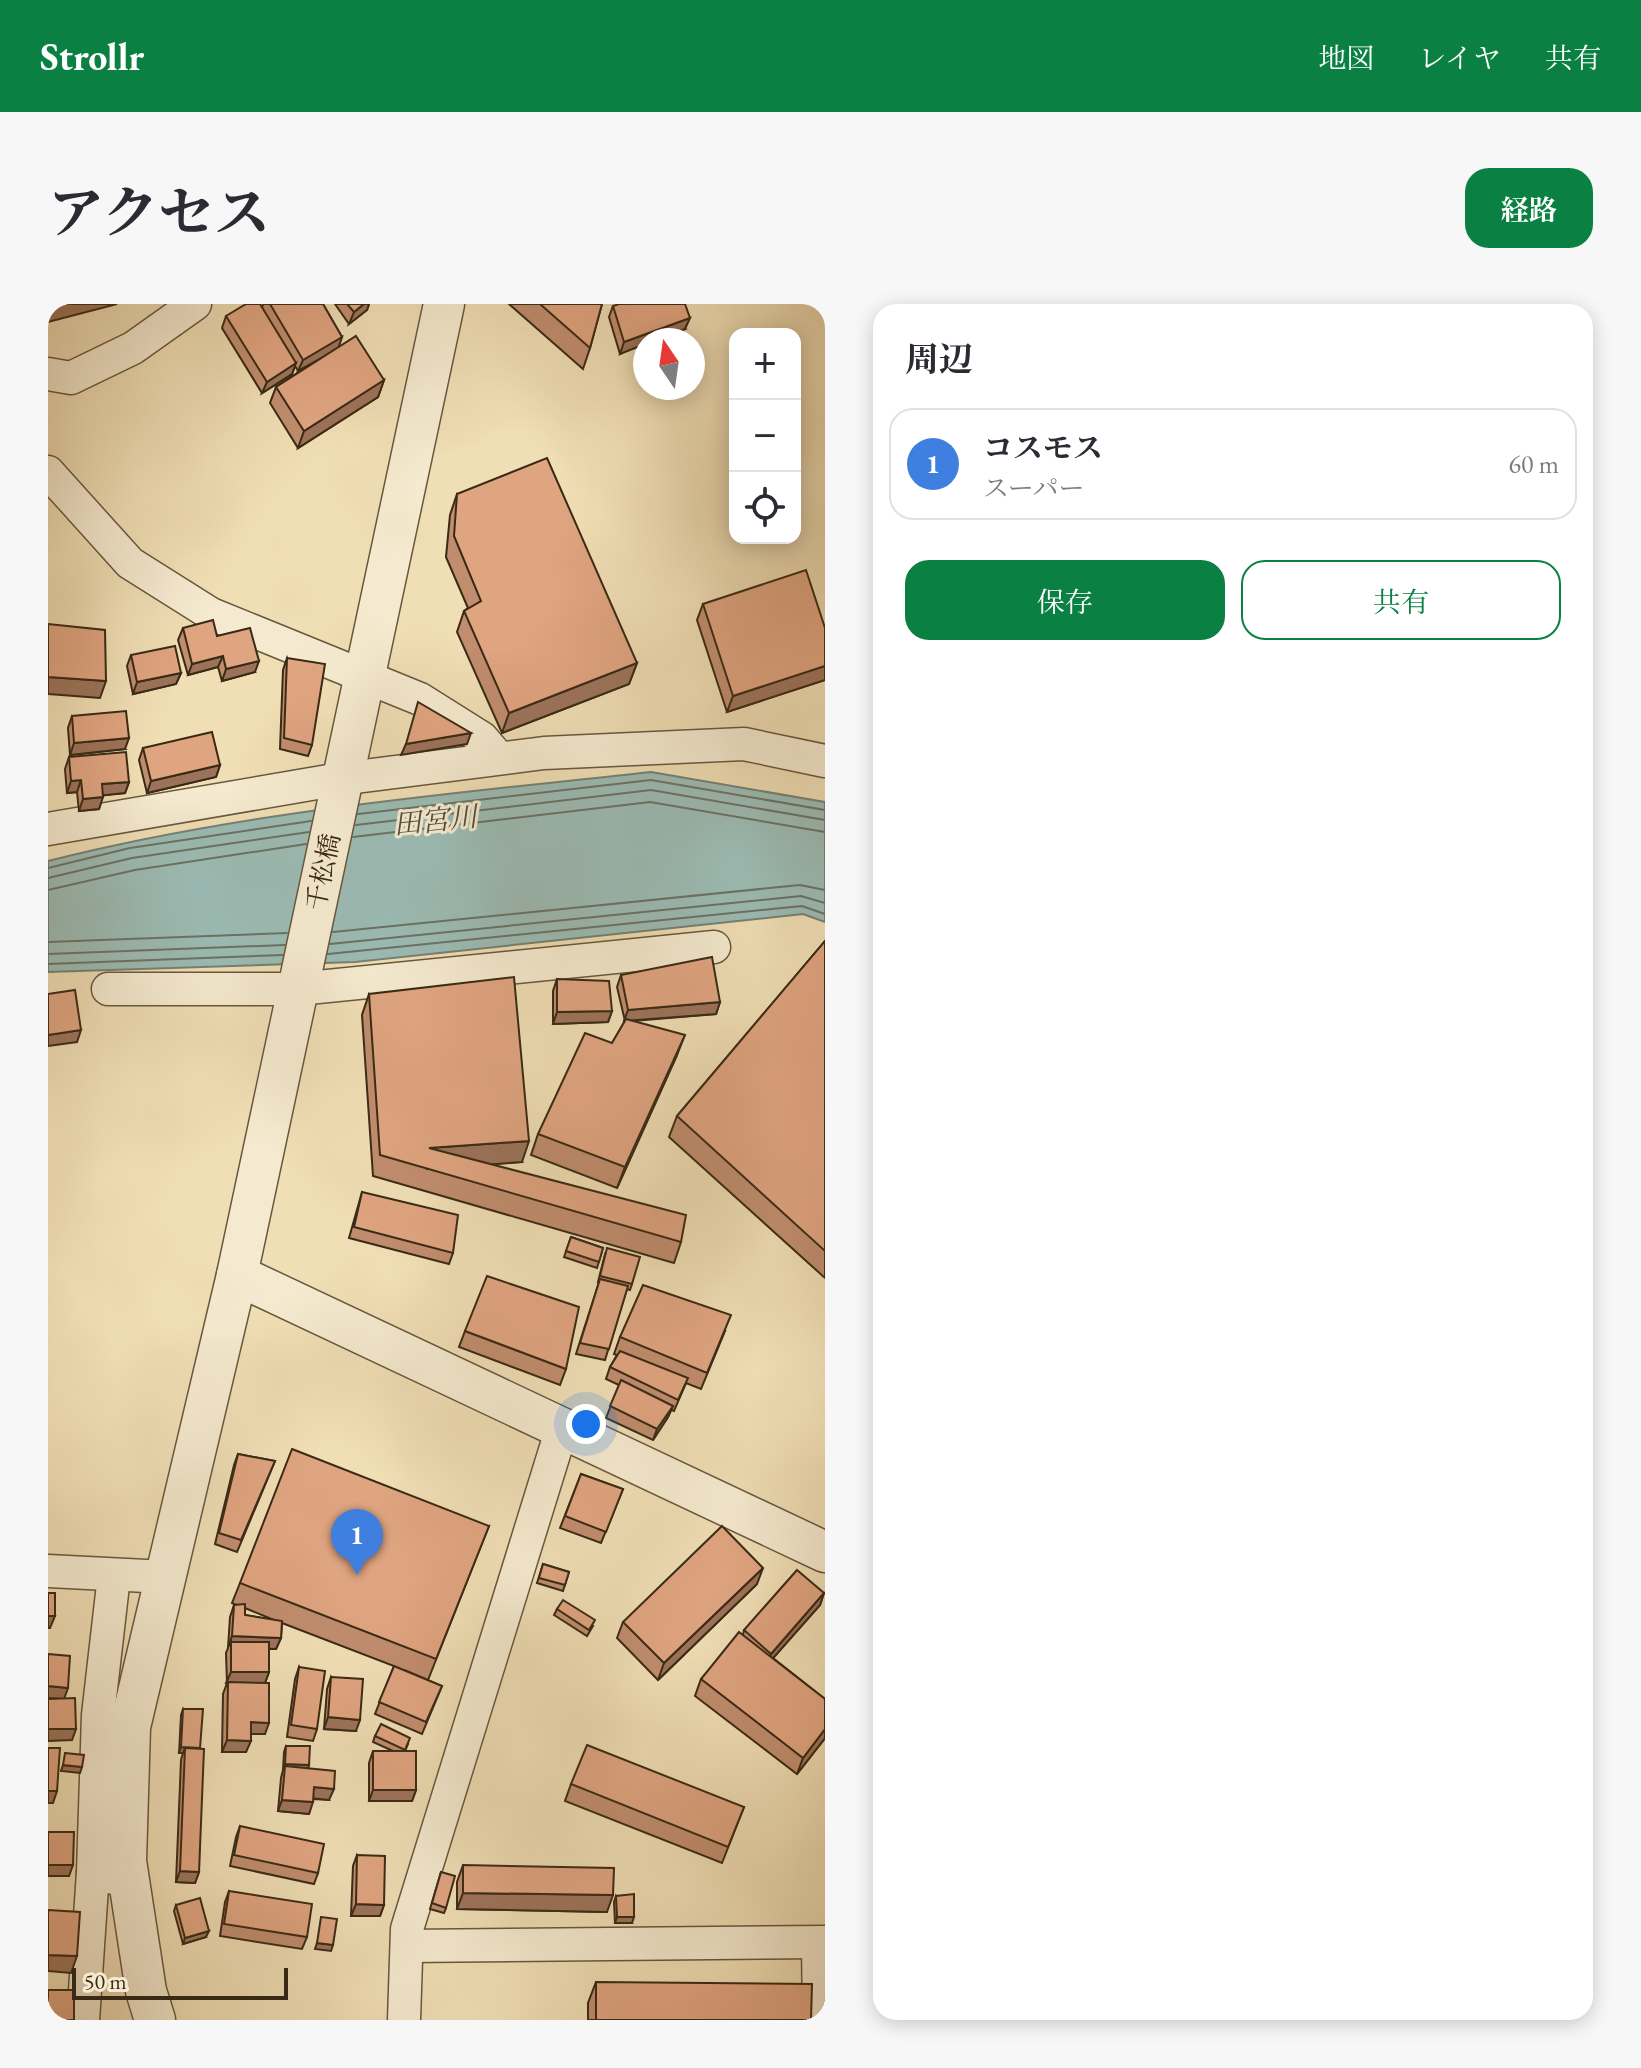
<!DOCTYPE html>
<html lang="ja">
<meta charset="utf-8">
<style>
body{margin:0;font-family:"EB Garamond","Noto Serif JP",serif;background:#f7f7f7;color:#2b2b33}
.controls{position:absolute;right:24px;top:24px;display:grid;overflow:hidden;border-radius:16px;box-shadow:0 4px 20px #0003}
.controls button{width:72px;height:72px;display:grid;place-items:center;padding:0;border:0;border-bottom:2px solid #e1e1e2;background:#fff;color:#2b2b33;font:40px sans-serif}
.compass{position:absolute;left:585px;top:24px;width:72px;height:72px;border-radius:50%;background:#fff;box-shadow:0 4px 20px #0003;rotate:347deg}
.scale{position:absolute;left:24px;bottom:20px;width:216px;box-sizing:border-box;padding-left:8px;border:4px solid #3a2a15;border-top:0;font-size:22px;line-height:28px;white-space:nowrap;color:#3a2a15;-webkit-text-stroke:6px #f5eacf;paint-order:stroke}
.you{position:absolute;left:538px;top:1120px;width:28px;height:28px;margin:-20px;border:6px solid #fff;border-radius:50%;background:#1a73e8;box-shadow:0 0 0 12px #1a73e833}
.badge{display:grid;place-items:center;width:52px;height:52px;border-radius:50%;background:#0b8043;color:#fff;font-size:26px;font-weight:700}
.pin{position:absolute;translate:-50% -66px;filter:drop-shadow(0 2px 4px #0008)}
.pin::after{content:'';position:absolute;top:42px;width:28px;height:24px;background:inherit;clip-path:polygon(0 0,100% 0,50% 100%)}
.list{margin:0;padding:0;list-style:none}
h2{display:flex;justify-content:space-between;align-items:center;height:104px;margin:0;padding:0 32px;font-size:34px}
h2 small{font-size:26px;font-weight:400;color:#7c7c81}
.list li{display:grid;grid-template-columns:52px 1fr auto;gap:24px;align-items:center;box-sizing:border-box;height:112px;margin:0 16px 16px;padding:0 16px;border:2px solid #e1e1e2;border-radius:24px}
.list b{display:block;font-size:30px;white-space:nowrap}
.list p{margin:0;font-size:26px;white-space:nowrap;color:#7c7c81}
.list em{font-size:26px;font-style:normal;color:#7c7c81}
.actions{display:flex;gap:16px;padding:24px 32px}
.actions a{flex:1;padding:18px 0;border:2px solid #0b8043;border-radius:24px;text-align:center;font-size:28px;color:#0b8043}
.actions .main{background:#0b8043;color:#fff}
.icon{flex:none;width:44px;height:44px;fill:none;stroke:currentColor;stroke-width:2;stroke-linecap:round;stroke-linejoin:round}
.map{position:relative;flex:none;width:777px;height:1716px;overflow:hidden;border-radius:24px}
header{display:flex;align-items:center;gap:48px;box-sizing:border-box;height:112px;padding:0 40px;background:#0b8043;color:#fff}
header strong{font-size:38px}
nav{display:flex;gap:44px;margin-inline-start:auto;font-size:28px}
.intro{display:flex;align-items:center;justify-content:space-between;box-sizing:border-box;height:192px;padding:0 48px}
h1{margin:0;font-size:56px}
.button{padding:20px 36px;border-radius:24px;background:#0b8043;color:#fff;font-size:28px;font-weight:700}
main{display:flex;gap:48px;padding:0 48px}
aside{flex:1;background:#fff;border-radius:24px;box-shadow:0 4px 20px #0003}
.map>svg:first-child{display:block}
</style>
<header>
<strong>Strollr</strong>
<nav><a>地図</a><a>レイヤ</a><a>共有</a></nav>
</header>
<div class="intro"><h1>アクセス</h1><a class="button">経路</a></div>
<main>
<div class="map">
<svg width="777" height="1716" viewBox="0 0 777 1716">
<rect width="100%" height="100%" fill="#f0deb5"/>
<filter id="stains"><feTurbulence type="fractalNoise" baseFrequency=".0025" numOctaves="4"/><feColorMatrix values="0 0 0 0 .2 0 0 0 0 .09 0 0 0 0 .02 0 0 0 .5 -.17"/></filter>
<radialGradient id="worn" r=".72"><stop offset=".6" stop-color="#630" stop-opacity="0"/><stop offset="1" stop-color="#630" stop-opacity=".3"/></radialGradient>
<!-- water -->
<path fill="#9bbbb4" stroke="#748174" stroke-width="2" d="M603,468L777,498V618L755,610L307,658L0,668V557C197,507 402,490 603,468Z"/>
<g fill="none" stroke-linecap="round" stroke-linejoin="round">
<!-- shore -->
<g stroke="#6a7264" stroke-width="2">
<path d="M310,510L603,476L777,506"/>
<path d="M308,521L603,486L777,516"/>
<path d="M305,533L602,498L777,528"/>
<path d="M0,564L82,544L263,517"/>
<path d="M0,574L84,554L261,528"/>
<path d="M0,586L87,566L258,540"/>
<path d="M285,628L752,581L777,586"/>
<path d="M0,638L239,629"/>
<path d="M282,640L753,592L777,599"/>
<path d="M0,650L237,641"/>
<path d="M280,650L754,602L777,610"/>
<path d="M0,660L235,651"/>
</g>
<!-- minor casing -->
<g stroke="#68573d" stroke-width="35">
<g id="minor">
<path d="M0,70L23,74L85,44L147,0"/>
<path d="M0,168L82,259L163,310L372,395L434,434L451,454"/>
<path d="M0,525L292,475L496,449L696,440L777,457"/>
<path d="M60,685H250L666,643"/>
<path d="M0,1267L118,1273"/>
<path d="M45,1568L50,1411L66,1272"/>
<path d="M770,1639L771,1716"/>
<path d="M359,1642L777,1638"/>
<path d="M35,1716L45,1568L65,1574"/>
<path d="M356,1716L359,1625L514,1124"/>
</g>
</g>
<!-- tertiary casing -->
<g stroke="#68573d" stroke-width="43">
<g id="tertiary">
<path d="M189,971L777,1248"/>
<path d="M107,1716L98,1687L78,1557L82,1423L189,971L396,0"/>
</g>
</g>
<!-- minor -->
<use href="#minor" stroke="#f5eacf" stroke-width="32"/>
<!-- tertiary -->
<use href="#tertiary" stroke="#f5eacf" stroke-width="40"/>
</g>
<!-- wall -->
<g fill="#c08d6e" stroke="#3a2a15" stroke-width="2" fill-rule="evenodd">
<path d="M215,0H275L294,33L290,43L336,76L330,93L250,144L222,99L228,83L269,56L250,67L247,62L244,70L214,89L174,24L178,12L214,4Z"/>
<path d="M287,0H321L319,6L301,20Z"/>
<path d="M461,0H554L542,44L535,65Z"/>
<path d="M565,2L637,25L609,36H597L572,50L561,13Z"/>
<path d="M409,190L589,359L581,380L454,429L409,328L416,307L420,304L398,253L402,211Z"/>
<path d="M655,300L777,324V376L679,408L649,316Z"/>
<path d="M135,324L169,332L207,368L174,377L170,363L140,371L130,336Z"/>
<path d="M83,351L133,369L128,380L85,390L79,362Z"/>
<path d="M239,354L264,441L260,452L232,445L235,366Z"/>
<path d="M24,412L77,445L22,451L20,424Z"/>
<path d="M95,444L172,461L168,473L99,489L91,456Z"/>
<path d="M21,453L81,478L77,489L55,491L51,505L31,507L29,488L19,489L17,465Z"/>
<path d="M777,637V974L621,833L629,812Z"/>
<path d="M573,671L672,698L668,710L585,717L629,751L569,884L483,851L490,830L564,739L577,717L569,683Z"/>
<path d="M509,675L564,707L560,718L505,720V687Z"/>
<path d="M321,690L474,858L442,860L633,938L626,959L325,872L314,711Z"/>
<path d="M314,888L405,949L401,960L301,934Z"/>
<path d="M523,933L555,944L549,964L516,953Z"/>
<path d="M557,950L584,980L582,986L579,985L557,1056L528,1050L551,978H550Z"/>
<path d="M417,1027L518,1065L512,1081L411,1043Z"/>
<path d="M677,1027L653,1085L638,1079L626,1107L623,1106L620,1113L605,1136L558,1114L571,1081L558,1075L562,1063L569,1051L566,1050L572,1033Z"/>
<path d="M190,1150L227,1157L189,1248L167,1240L186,1161Z"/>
<path d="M533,1170L575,1185L553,1239L512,1224Z"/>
<path d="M441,1222L380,1376L356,1366L394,1382L374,1430L327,1410L346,1362L234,1319L233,1334L228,1345H221V1368L217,1379V1430H203L198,1448H174L175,1390L179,1379L178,1349L180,1344L182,1313L186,1301H188L184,1299L192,1279ZM197,1304L226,1316L197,1311Z"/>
<path d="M495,1260L521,1268L515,1287L489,1279Z"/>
<path d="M709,1280L610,1376L569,1334L575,1318Z"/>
<path d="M776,1289L772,1301L725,1354L777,1395V1434L749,1470L647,1392L653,1375L695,1331L696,1326Z"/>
<path d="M509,1305L545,1322L539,1332L506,1311Z"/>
<path d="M251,1363L269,1425L265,1437L239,1433L247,1375Z"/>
<path d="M283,1373L308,1427L276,1425L279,1385Z"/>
<path d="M135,1405L152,1445L151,1568L147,1579L128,1578L133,1456L135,1449H131L133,1411Z"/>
<path d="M327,1432L360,1440L357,1447L368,1486L364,1497H321V1459L325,1447H345L325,1438Z"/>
<path d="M238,1442L261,1461L260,1464L281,1496L265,1495L261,1510L230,1507L233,1474L235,1466L236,1448Z"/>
<path d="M523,1480L696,1503L674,1559L517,1497Z"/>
<path d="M192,1522L270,1569L266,1580L182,1562L188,1533Z"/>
<path d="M309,1551L336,1601L332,1612H303L305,1562Z"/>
<path d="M415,1561L559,1608L409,1605V1578Z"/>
<path d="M393,1568L398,1604L396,1609L382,1605Z"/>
<path d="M181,1587L259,1633L254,1645L172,1632L177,1598Z"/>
<path d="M568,1592L584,1619H567L566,1598Z"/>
<path d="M128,1601L158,1633L135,1640L126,1607Z"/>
<path d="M548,1678L763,1716H540V1699Z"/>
</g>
<!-- shaded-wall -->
<g fill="#9c735a" stroke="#3a2a15" stroke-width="2">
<path d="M12,0H69L0,18V3Z"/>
<path d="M316,0H321L319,6L301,20L306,8Z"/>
<path d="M642,14L637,25L609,36H597V40L572,50L576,38Z"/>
<path d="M294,33L290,45L250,67L255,56Z"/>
<path d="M248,59L244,70L214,89L219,78Z"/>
<path d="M336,76L330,93L250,144L256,127Z"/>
<path d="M175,352L170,363L140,371L144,360Z"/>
<path d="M211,357L207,368L174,377L178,365Z"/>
<path d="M589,359L581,380L454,429L461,409Z"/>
<path d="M777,362V376L679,408L685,392Z"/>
<path d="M133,369L128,380L85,390L89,378Z"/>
<path d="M0,373L58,377L52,394L0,390Z"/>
<path d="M423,429L419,440L353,451L358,440Z"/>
<path d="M81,434L77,445L22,451L26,439Z"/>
<path d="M172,461L168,473L99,489L103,477Z"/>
<path d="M33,476L29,488L19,489L23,477Z"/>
<path d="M81,478L77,489L49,492L54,480Z"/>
<path d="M55,493L51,505L31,507L35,495Z"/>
<path d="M672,698L668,710L576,717L580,706Z"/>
<path d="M564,707L560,718L505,720L509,708Z"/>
<path d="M33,726L29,738L0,742V731Z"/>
<path d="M637,731L629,751L569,884L577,863Z"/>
<path d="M481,837L474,858L379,865L381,844Z"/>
<path d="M625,1102L620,1113L605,1136L609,1125Z"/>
<path d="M715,1264L709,1280L610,1376L616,1359Z"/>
<path d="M776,1289L772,1301L719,1361L723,1350Z"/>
<path d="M0,1312H7L2,1324H0Z"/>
<path d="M184,1332L233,1334L228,1345L183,1344V1338L180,1343Z"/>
<path d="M183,1368H221L217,1379H178Z"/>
<path d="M0,1382L20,1384L16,1395L0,1394Z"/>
<path d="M280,1413L312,1416L308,1427L276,1425Z"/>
<path d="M203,1418L221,1419L217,1430H199Z"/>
<path d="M0,1425H28L24,1436L0,1437Z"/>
<path d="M777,1425V1434L749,1470L755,1454Z"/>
<path d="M179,1436L203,1437L198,1448H174Z"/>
<path d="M133,1443L152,1444L150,1450L137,1444L135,1449H131Z"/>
<path d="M237,1460L261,1461L259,1467L237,1462L235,1466Z"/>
<path d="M15,1461L34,1463L32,1469L13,1467Z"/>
<path d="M266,1483L286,1485L281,1496L262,1494Z"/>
<path d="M325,1486H368L364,1497H321Z"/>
<path d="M0,1487H9L5,1499H0Z"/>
<path d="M234,1496L265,1498L261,1510L230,1507Z"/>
<path d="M0,1561H25L21,1572H0Z"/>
<path d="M132,1567L151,1568L147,1579L128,1578Z"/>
<path d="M415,1589L565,1591L559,1608L409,1605Z"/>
<path d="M308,1600L336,1601L332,1612H303Z"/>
<path d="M569,1613H586L584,1619H567Z"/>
<path d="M161,1627L158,1633L135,1640L137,1634Z"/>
<path d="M269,1639L285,1641L283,1647L267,1645Z"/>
<path d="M0,1651L29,1652L23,1669L0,1667Z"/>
</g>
<!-- building -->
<g fill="#dfa480" stroke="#3a2a15" stroke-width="2">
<path d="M198,0H212L248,59L219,78L178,12Z"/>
<path d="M222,0H275L294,33L255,56Z"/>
<path d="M299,0H316L306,8Z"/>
<path d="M492,0H554L542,44Z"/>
<path d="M571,0H637L642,14L576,38L565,2Z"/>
<path d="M308,32L336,76L256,127L228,83Z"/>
<path d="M499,154L589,359L461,409L416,307L433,297L406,232L409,190Z"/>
<path d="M758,266L777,324V362L685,392L655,300Z"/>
<path d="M165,316L169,332L202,324L211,357L178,365L175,352L144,360L135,324Z"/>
<path d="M0,320L57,326L58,377L0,373Z"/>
<path d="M127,342L133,369L89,378L83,351Z"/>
<path d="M239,354L277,360L264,441L236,434Z"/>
<path d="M370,398L423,429L358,440Z"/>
<path d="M78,407L81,434L26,439L24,412Z"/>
<path d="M164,428L172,461L103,477L95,444Z"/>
<path d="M78,448L81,478L54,480L55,493L35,495L33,476L23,477L21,453Z"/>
<path d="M777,637V947L629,812Z"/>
<path d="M664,653L672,698L580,706L573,671Z"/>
<path d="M466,673L481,837L381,844L638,911L633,938L332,851L321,690Z"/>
<path d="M509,675L561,677L564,707L509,708Z"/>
<path d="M27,686L33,726L0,731V690Z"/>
<path d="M578,715L637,731L577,863L490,830L537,729L564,739Z"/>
<path d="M314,888L410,911L405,949L306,923Z"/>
<path d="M523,933L555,944L551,958L518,947Z"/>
<path d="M559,944L592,953L584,980L552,972Z"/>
<path d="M439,972L531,1003L518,1065L417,1027Z"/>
<path d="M552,975L580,982L561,1045L532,1039Z"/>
<path d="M595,981L683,1011L659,1069L572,1033Z"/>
<path d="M572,1047L640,1074L630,1096L562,1063Z"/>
<path d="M573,1076L625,1102L609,1125L562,1102Z"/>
<path d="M244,1145L441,1222L388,1355L192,1279Z"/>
<path d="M190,1150L227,1157L193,1236L171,1229Z"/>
<path d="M533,1170L575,1185L558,1228L517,1212Z"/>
<path d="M674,1222L715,1264L616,1359L575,1318Z"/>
<path d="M495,1260L521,1268L517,1281L491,1274Z"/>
<path d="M749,1266L776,1289L723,1350L696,1326Z"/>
<rect x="0" y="1289" width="7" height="23"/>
<path d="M515,1296L547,1316L541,1326L509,1305Z"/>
<path d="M197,1300V1311L234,1317L233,1334L184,1332L186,1301Z"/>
<path d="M691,1328L777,1395V1425L755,1454L653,1375Z"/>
<rect x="183" y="1338" width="38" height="30"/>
<path d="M0,1350L22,1352L20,1384L0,1382Z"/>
<path d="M346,1362L394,1382L378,1418L331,1398Z"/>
<path d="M251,1363L277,1367L269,1425L243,1421Z"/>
<path d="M283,1373L315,1375L312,1416L280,1413Z"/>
<path d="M180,1378L221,1379V1419L203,1418V1437L179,1436Z"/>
<path d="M27,1394L28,1425H0V1395Z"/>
<path d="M135,1405H155L152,1444L133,1443Z"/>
<path d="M333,1420L362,1434L357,1446L327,1432Z"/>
<path d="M539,1441L696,1503L680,1543L523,1480Z"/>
<path d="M238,1442H262L261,1461L237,1460Z"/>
<path d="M0,1444H12L9,1487H0Z"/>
<path d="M137,1444L156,1445L151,1568L132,1567Z"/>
<rect x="325" y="1447" width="43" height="39"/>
<path d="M17,1449L36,1451L34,1463L15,1461Z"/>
<path d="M237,1462L287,1467L286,1485L266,1483L265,1498L234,1496Z"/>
<path d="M192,1522L276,1540L270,1569L186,1551Z"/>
<path d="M0,1528H26L25,1561H0Z"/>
<path d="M309,1551L337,1552L336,1601L308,1600Z"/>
<path d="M415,1561L566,1564L565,1591L415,1589Z"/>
<path d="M393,1568L407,1572L398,1604L384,1599Z"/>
<path d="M181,1587L264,1600L259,1633L176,1620Z"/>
<path d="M586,1590V1613H569L568,1592Z"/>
<path d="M152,1594L161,1627L137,1634L128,1601Z"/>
<path d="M0,1606L32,1608L29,1652L0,1651Z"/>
<path d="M273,1613L289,1615L285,1641L269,1639Z"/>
<path d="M548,1678L764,1680L763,1716H548Z"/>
<rect x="0" y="1686" width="26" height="30"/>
</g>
<g text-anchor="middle" stroke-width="6" stroke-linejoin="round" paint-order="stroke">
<!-- street labels -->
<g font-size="26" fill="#3a2a15" stroke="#f5eacf">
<text transform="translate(275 568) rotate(-78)" y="9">千松橋</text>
</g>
<!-- water labels -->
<g font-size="28" font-style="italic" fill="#524e3d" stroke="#f5eacf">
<text transform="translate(387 516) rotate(-6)" y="10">田宮川</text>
</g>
</g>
<rect width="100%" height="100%" filter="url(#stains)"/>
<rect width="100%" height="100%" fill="url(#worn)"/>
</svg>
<div class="controls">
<button>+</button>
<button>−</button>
<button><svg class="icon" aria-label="locate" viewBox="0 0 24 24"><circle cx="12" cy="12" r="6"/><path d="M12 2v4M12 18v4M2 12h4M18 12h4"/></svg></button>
</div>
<svg class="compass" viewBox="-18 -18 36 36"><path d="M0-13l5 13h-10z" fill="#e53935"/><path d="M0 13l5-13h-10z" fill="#7c7c81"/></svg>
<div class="scale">50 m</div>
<div class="you"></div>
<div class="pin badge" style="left:309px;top:1271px;background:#3f7fe0">1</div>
</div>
<aside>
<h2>周辺<small></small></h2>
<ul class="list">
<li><span class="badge" style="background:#3f7fe0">1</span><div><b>コスモス</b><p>スーパー</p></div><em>60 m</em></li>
</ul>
<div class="actions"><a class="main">保存</a><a>共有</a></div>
</aside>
</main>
